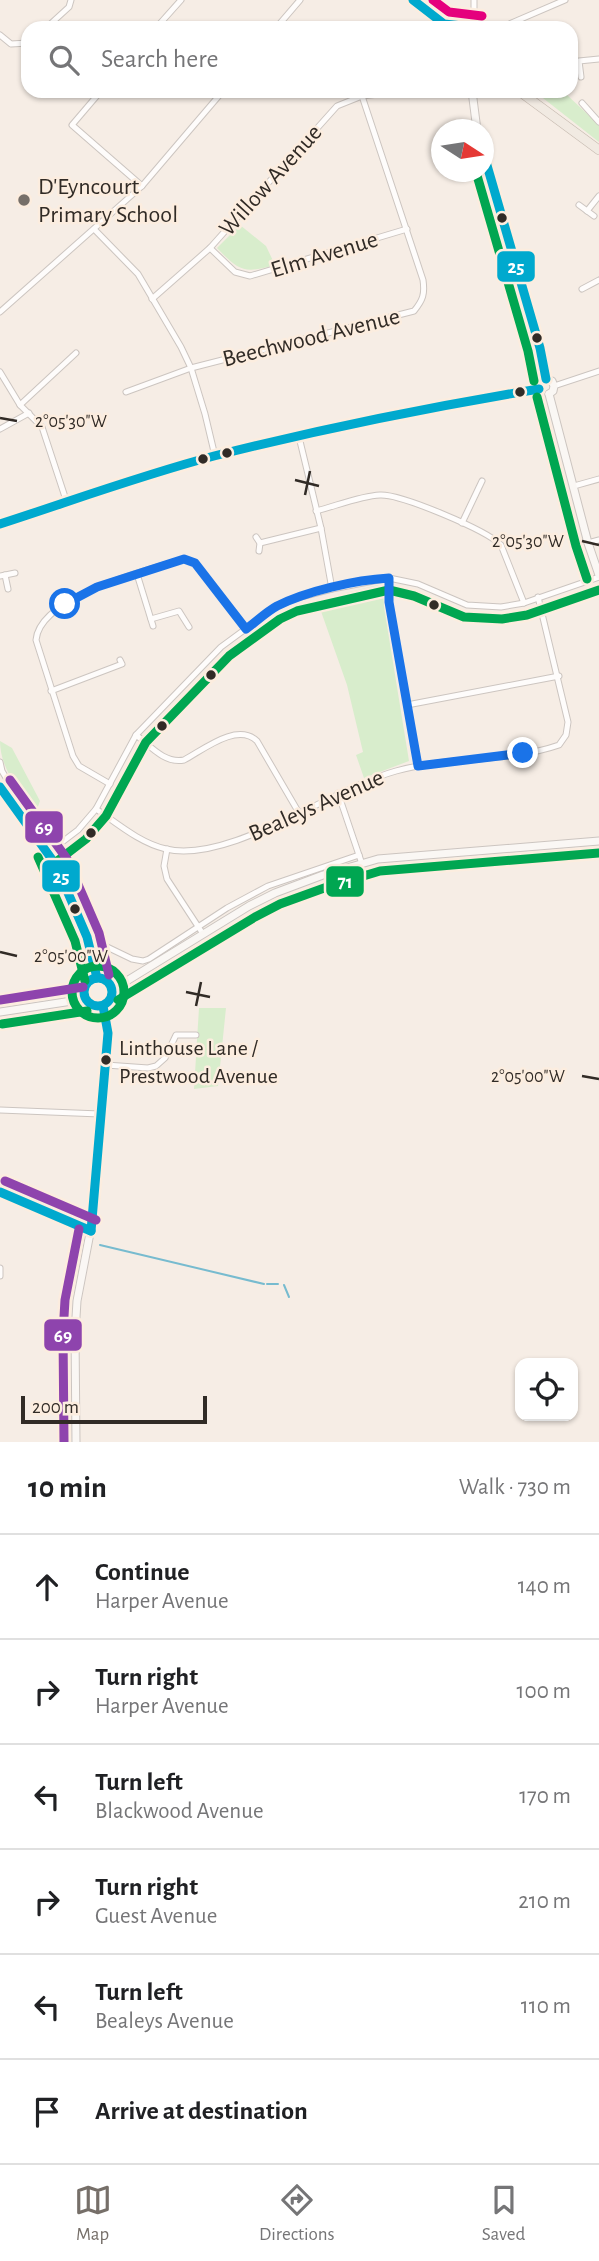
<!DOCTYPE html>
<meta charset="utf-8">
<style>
body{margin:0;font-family:"Alegreya Sans",sans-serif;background:#f2f2f2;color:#202124}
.controls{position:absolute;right:21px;bottom:21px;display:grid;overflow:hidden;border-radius:14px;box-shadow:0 2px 5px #0004}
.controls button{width:63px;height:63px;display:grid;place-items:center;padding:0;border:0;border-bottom:2px solid #e0e0e0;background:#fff;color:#202124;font:35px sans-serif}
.compass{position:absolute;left:431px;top:119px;width:63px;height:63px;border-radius:50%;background:#fff;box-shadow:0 2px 5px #0004;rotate:102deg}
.scale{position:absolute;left:21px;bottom:18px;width:186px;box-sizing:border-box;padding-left:7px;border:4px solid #312b26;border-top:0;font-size:19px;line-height:24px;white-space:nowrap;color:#312b26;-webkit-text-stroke:5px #fceddf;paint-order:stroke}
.stop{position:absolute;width:21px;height:21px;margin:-16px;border:5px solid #1a73e8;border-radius:50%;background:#fff}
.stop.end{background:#1a73e8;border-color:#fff;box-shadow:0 2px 7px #0008}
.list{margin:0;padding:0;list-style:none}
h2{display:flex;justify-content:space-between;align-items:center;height:91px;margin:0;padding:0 28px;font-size:30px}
h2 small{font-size:23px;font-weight:400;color:#757577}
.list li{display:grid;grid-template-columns:46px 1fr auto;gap:21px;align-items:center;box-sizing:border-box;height:105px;padding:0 28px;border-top:2px solid #e0e0e0}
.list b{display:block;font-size:26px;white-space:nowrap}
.list p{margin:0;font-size:23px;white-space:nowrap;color:#757577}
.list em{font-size:23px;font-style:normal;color:#757577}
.icon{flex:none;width:38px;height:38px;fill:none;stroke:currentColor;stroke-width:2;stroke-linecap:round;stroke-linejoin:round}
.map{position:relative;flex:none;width:599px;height:1442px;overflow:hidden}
.search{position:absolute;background:#fff;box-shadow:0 2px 5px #0004;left:21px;right:21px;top:21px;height:77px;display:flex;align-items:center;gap:18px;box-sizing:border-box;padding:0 24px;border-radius:21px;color:#757577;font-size:26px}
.sheet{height:721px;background:#fff}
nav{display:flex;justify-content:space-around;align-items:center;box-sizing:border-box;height:98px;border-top:2px solid #e0e0e0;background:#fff;font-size:19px;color:#757577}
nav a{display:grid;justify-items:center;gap:4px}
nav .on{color:#766f69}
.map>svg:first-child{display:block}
</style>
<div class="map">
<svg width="599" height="1442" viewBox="0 0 599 1442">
<rect width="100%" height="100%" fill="#f6ede5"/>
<!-- green -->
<g fill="#d8edcc">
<path d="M534,91H560L566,94L599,125V142Z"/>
<path d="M240,225L266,246L275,265C244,274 239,271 217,248Z"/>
<path d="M378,585L383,590L384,607L409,761L364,778L356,755L363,752L347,685L317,600Z"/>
<path d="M0,741L12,748L40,801L36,812C19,792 0,768 0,741Z"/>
<path d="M199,1008H226L218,1086L194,1089Z"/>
</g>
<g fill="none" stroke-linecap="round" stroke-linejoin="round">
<!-- stream -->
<g stroke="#77bbcf" stroke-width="2">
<path d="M100,1245L264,1284"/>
<path d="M267,1284H278"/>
<path d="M284,1285L289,1297"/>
</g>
<!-- street casing -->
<g stroke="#ccc5c0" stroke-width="7">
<g id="street">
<path d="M474,26V0"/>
<path d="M46,28L69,7L71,0"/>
<path d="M156,28L181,0"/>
<path d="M276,28L300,0"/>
<path d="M500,28L565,0"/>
<path d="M0,35L11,44L28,43"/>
<path d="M581,77L579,61L599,59"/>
<path d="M101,91L72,125L142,186"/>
<path d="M582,103L599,122"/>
<path d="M579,205L594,216"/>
<path d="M587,211L599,196"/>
<path d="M94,229L138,274L181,347L191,368L205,414L215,456"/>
<path d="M210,248L235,272L250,276L407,229"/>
<path d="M582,289L599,280"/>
<path d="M152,299L210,248L337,106L362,96L403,91"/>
<path d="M0,312L142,186L223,91"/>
<path d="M0,372L20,405L42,427L67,503"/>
<path d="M554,386L599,371"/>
<path d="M126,392L191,368L414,311C423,300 425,294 423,280L362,96"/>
<path d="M20,405L76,353"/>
<path d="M0,429L29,413"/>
<path d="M299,437L321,528L332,589"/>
<path d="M574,486L599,479"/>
<path d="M316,511C336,506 360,496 380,495C401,494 486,530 501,545L524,603"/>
<path d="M462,523L482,481"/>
<path d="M256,537L260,543L259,551"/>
<path d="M260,543L321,528"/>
<path d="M588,543L599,540"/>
<path d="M137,574L153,626"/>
<path d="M5,575L8,589"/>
<path d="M0,576L15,573"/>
<path d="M389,578V602L418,766"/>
<path d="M151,619L179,611L189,627"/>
<path d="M51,691L122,664L120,660"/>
<path d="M407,705L559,676"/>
<path d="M136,735C150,746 165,764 184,760C203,750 237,722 257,741L299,813"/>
<path d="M0,762L2,771L18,798L57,847L80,890L98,939L105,946L132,959L143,961L149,959L227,908L268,886L359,855"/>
<path d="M110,784L79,766L73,756L36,640C40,596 147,570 184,559L195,563L246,629"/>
<path d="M338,793L362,864"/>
<path d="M96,809C118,824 140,843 166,849C229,864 331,789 396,771C449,756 507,763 559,745L566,735L568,722L538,597"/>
<path d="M167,849L164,866L167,879L203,934"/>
<path d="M49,852L78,830L96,809L136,735L221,647L274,608L293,599L332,589L389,578L418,584L467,605L501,607L524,603L599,577"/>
<path d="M106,1065L148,1068L156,1066L165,1058L176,1035H196"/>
<path d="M0,1110L100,1114"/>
<path d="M0,1192L91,1231"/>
<path d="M0,1268V1276"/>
</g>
</g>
<!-- secondary casing -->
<g stroke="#ccc5c0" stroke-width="9">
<g id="secondary">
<path d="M472,91L477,130"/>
<path d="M484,155L540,348L546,379"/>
<path d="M546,379L552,381L554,386L553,391L549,394"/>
<path d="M549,394L588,543L599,575"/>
<path d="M0,524L155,473L215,456L438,406L539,389"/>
<path d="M0,787L56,865L87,937L97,978"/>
<circle cx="98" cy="992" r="14"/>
<path d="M112,990L249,906L275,893L323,875L378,859L599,841"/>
<path d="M0,1012L85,999"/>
<path d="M76,1442L75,1333L77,1301L95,1207L108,1033L103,1006"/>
</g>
</g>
<!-- highway casing -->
<g stroke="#c6bab0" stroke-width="10">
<g id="highway">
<path d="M413,0L448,28"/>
<path d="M444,24L481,28"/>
<path d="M519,91L599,150"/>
</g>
</g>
<!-- street -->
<use href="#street" stroke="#fefcfb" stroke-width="5"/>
<!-- secondary -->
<use href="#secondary" stroke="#faf7f4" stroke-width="7"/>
<!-- highway -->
<use href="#highway" stroke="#f1eae2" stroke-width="9"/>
<!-- bus-1 casing -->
<g stroke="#fceddf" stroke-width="14">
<g id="bus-1">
<path d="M413,0L444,24L481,28"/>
<path d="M484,155L540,348L546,379"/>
<path d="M0,524C71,501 142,475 214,456C321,429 430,407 539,389"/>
<path d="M0,787L56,865L87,937L97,978"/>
<circle cx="98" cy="992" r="14"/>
<path d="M0,1192L91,1231"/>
<path d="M91,1231L108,1033L103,1006"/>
</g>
</g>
<!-- bus-2 casing -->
<g stroke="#fceddf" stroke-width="14">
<g id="bus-2">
<path d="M476,172L528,351L534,381"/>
<path d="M537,397L576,546L587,579"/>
<path d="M38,857L75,941L85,981"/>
<path d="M56,862L86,839L106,816L146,742L229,656L280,619L297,611L389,590L414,596L464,617L502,619L527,615L599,590"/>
<circle cx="98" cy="992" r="26"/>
<path d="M118,1000L255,917L280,904L327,887L380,871L599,853"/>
<path d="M2,1024L87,1011"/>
</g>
</g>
<!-- bus-3 casing -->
<g stroke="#fceddf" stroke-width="14">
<g id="bus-3">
<path d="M10,780L67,859L99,933L109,975"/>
<path d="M0,1000L83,987"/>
<path d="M5,1181L96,1220"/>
<path d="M64,1442L63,1333L65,1300L79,1229"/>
</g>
</g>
<!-- bus-4 casing -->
<g stroke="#fceddf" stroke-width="14">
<path id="bus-4" d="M433,0L449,12L482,16"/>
</g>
<!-- bus-1 -->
<use href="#bus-1" stroke="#00a9ce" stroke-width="9"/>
<!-- bus-2 -->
<use href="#bus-2" stroke="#00a651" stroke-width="9"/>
<!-- bus-3 -->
<use href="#bus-3" stroke="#8e44ad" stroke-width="9"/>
<!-- bus-4 -->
<use href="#bus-4" stroke="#e5007d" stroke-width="9"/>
</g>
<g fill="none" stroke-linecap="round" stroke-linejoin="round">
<!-- route -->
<path stroke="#1a73e8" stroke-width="9" d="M65,604L97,587L184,559L195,563L246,629C256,622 266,612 277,606C307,591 355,580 389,578V602L418,766L523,753"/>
</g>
<!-- ticks -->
<path fill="none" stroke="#312b26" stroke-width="2.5" d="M0,418L17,421M295,480L319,486M305,495L310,471M582,541L599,545M0,952L17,956M186,992L210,997M196,1006L201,982M582,1076L599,1079"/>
<!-- markers -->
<circle fill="#766f69" stroke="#fceddf" stroke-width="2.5" cx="24" cy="200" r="7"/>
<g fill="#312b26" stroke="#fceddf" stroke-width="2.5">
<circle cx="502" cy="218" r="6"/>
<circle cx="537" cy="338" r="6"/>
<circle cx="520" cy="392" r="6"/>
<circle cx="227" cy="453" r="6"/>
<circle cx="203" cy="459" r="6"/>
<circle cx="434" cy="605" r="6"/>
<circle cx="211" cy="675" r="6"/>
<circle cx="162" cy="726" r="6"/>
<circle cx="91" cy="833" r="6"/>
<circle cx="75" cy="909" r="6"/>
<circle cx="106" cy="1060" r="6"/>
</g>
<g text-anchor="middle" stroke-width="5" stroke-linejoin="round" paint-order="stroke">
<!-- bus labels -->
<g font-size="22" fill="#312b26" stroke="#fceddf" text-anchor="start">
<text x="119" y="1055">Linthouse Lane /<tspan x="119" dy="28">Prestwood Avenue</tspan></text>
</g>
<!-- street labels -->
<g font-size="24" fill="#312b26" stroke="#fceddf">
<text transform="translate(270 180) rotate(-48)" y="8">Willow Avenue</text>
<text transform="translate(324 254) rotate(-17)" y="8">Elm Avenue</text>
<text transform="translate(311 337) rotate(-14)" y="8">Beechwood Avenue</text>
<text transform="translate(316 805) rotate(-24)" y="8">Bealeys Avenue</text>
</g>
<!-- poi labels -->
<g font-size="24" fill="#312b26" stroke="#fceddf" text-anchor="start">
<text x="38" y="194">D'Eyncourt<tspan x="38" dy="28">Primary School</tspan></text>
</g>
</g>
<g font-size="18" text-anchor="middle" fill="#312b26" stroke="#fceddf" stroke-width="5" stroke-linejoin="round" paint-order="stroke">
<text x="71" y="427">2°05'30"W</text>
<text x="528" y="547">2°05'30"W</text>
<text x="71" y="962">2°05'00"W</text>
<text x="528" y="1082">2°05'00"W</text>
</g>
<g stroke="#fceddf" stroke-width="2.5">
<rect x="496" y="250" width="40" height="33" rx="7" fill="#00a9ce"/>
<rect x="24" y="810" width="40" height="34" rx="7" fill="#8e44ad"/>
<rect x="41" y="859" width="40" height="34" rx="7" fill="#00a9ce"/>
<rect x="325" y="865" width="40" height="33" rx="7" fill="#00a651"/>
<rect x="43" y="1318" width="40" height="34" rx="7" fill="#8e44ad"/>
</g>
<g font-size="19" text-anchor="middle" font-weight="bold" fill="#fff">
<text x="516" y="273">25</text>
<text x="44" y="834">69</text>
<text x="61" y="883">25</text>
<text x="345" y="888">71</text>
<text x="63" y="1342">69</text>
</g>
</svg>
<div class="controls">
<button><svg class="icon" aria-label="locate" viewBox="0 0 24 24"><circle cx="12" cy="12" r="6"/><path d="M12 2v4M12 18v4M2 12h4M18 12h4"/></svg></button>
</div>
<svg class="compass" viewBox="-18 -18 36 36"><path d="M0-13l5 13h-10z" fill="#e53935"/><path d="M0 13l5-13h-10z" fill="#757577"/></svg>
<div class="scale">200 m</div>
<div class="stop" style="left:65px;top:604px"></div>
<div class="stop end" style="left:523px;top:753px"></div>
<div class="search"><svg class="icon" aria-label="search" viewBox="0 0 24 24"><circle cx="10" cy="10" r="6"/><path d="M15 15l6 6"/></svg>Search here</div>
</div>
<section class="sheet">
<h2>10 min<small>Walk · 730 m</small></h2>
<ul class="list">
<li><svg class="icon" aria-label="ahead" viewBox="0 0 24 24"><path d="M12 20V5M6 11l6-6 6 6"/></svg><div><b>Continue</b><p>Harper Avenue</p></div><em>140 m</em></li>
<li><svg class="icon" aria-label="right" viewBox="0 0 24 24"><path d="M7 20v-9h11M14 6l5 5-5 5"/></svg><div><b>Turn right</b><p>Harper Avenue</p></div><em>100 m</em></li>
<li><svg class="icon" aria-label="left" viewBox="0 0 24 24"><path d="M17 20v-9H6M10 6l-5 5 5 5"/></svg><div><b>Turn left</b><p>Blackwood Avenue</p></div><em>170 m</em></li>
<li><svg class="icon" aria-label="right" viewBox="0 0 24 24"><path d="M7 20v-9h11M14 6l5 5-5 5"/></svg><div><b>Turn right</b><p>Guest Avenue</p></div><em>210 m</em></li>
<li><svg class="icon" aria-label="left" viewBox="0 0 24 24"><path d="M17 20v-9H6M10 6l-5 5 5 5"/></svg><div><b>Turn left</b><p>Bealeys Avenue</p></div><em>110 m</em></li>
<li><svg class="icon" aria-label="arrive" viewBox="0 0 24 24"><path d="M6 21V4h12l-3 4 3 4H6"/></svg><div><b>Arrive at destination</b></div></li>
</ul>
</section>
<nav>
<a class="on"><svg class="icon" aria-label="map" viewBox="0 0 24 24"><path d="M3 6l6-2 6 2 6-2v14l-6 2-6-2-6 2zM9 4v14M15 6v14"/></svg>Map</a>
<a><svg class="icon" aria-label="directions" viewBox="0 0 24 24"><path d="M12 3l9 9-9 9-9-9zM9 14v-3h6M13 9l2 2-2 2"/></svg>Directions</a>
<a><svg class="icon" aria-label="saved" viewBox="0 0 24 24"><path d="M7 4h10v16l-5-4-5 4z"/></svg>Saved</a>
</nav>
